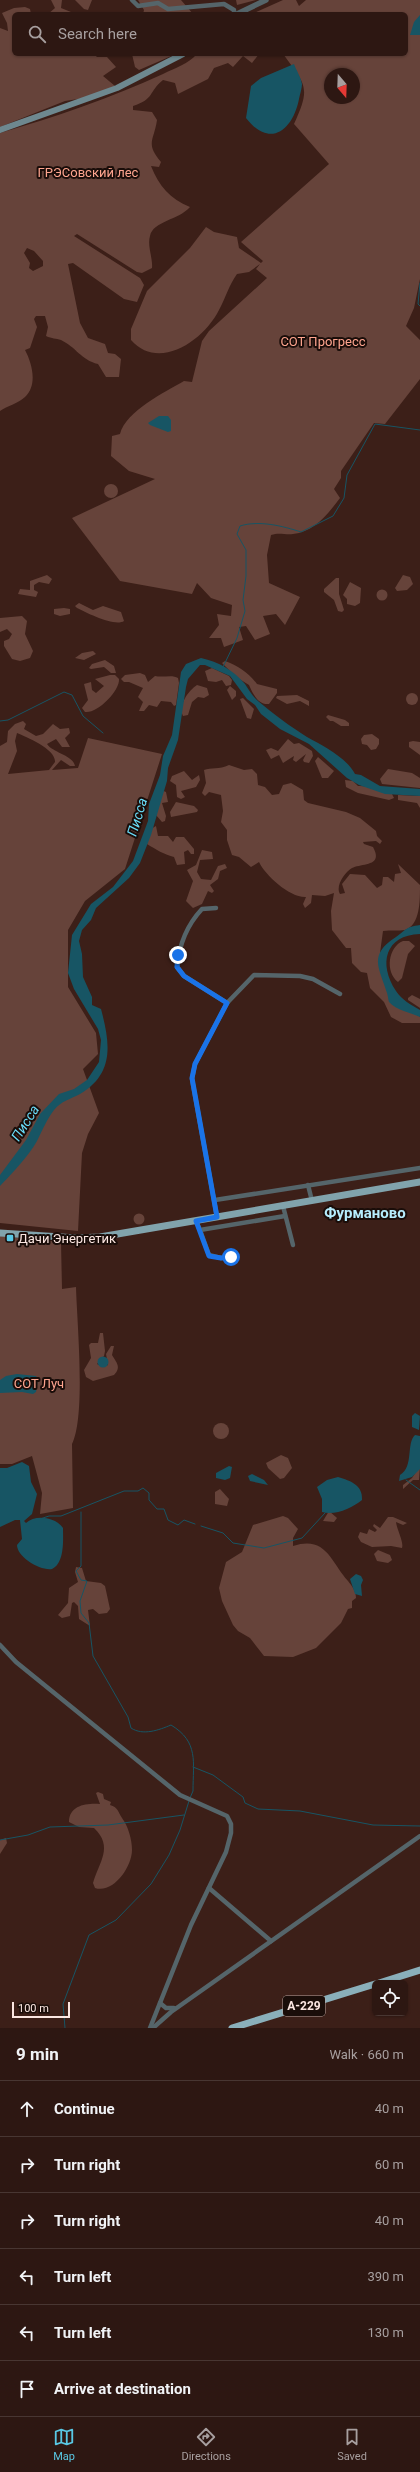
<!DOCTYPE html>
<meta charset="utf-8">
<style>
body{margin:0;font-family:Roboto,sans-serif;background:#392420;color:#f1f3f6}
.controls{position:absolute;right:12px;bottom:12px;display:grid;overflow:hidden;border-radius:6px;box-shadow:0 1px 3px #0004}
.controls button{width:36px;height:36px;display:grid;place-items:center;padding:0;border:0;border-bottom:1px solid #483632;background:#2d1712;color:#f1f3f6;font:20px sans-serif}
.compass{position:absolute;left:324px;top:68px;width:36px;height:36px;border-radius:50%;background:#2d1712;box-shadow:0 1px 3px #0004;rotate:161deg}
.scale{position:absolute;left:12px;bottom:10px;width:58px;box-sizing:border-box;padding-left:4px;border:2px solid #fbe6e1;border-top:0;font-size:11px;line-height:14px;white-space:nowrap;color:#fbe6e1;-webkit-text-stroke:3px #1a0d09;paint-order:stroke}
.stop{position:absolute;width:12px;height:12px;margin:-9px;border:3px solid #1a73e8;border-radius:50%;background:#fff}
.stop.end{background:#1a73e8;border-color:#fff;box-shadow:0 1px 4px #0008}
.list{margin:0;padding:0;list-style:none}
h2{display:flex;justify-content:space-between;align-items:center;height:52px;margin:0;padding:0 16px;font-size:17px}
h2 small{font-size:13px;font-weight:400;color:#a79f9f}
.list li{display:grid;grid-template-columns:26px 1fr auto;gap:12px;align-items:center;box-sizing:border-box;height:56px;padding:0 16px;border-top:1px solid #483632}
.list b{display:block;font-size:15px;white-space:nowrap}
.list em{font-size:13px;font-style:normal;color:#a79f9f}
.icon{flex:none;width:22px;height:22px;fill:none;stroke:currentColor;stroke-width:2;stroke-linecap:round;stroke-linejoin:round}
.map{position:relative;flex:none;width:420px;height:2028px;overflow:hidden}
.search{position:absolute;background:#2d1712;box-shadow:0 1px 3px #0004;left:12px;right:12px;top:12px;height:44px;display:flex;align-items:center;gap:10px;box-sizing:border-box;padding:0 14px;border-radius:6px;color:#a79f9f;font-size:15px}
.sheet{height:388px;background:#2d1712}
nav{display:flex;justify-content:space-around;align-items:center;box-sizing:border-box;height:56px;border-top:1px solid #483632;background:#2d1712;font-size:11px;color:#a79f9f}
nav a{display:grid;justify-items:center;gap:2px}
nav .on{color:#59c8e4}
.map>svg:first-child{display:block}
</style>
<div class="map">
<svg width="420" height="2028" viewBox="0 0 420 2028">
<rect width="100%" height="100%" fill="#3c1f18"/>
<!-- green -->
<g fill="#66433a" fill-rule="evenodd">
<path d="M51,0H62L61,8L76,14H48L55,8Z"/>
<path d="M75,0H92L88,10L84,9Z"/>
<path d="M138,0H181L193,14H143L144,10Z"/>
<path d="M236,0H256L237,5Z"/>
<path d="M283,0H296L299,6L306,0H420V279L414,308L406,326L420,340V379L385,424L374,423L341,471V478L334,489L340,498C328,514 314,532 293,534C285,535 279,532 271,535L267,555L269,583L300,597L285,625L276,614L263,616L270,634L255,640L246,626L239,627L243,640L224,647L221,638H209L219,625L217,614L231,616L232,605L211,598L197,583L192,594L120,581L72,518L155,479L129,471L111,456L112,436L120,434C126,411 165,392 184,381L192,382L202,341L209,331L267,278L256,269L260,264L249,272L237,274C229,285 226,297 219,310C204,340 159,372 131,340V329L147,291L190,248L206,227L214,232L237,237L239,248L261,263L263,261L241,242L329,164L294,124C311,87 306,85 283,54H406V14H252ZM330,74H354V98H330Z"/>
<path d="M25,7L30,9L31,14H14V54H94L97,57H107L116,67L103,76L115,86L91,97L65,101L0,127V28L8,31L7,23L2,13L14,8Z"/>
<path d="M132,54H176L139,70L135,67Z"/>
<path d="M197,54H259L252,63L243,56L233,67L228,63L214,68L208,79L178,94L175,83L163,80C148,92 155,99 133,106V110L152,112L157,120C154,141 145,143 161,162L159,167L151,166C159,186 170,199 190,207C179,220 153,221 150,236C147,246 153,258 152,268L142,273L137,272L77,234L74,236L140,278L144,285L137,302L124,299L73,263L68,264L80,323L88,338L105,344L108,353L115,354L121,359L119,377H106L98,364C81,360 76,347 61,340C56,338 52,339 46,336L48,327L45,316H36L34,319L37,327L30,348L25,350C32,363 38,385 25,397C19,403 7,406 0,411V133C55,117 111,98 163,74C175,68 188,64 197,54ZM27,248L34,251L43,261V266L33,271L29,268L30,263L24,253Z"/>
<circle cx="111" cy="491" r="7"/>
<path d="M47,575L52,579L49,584L39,582L34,585V590L38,592L36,597L18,594L20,589L30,590V581Z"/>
<path d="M403,575L410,577L413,584L407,590L397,591L395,588Z"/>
<path d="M336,578H339V594L344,610L342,612L338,611L334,600L324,592V589Z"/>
<path d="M350,582L361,588L360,603L355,606L347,604V599L343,595Z"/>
<circle cx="382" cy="595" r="5.5"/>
<path d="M79,603L93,610L103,606L121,612L124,621C115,627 87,613 77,608L75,606Z"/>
<path d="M64,608L70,609V614L60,616L54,614V609Z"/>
<path d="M22,616L27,621L25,634L33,651L30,658L20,661L12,659L4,646V641L9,639L12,634L7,629L0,632V618Z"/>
<path d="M93,651L96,654L84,660L75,658L82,653Z"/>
<path d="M105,660L114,666L116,673H111L104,667L91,669L89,668L92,664Z"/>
<path d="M225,661C238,666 248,672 257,684L277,689V693L269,704C258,705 253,694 249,685L236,677L222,663Z"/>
<path d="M212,668L229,676L232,680L231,685L226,686L222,680L216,682L208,681L205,671Z"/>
<path d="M140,673L145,675L148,682L155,676C163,678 172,674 178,678L179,683L176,705L174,706L171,702L161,701L157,707L149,705L144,711H139L143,702L138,697L143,688L129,682H124L121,679L125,675Z"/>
<path d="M110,675H115L119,679C120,691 97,714 85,712L82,708L88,700L84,684L91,682L92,690L96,693L104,686L95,679Z"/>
<path d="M197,685L207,688L209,695L204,698L198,697L192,702L188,715L183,716C178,705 188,691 197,685Z"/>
<path d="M230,686L236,691V696L232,700L227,690Z"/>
<circle cx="412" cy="699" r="6"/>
<path d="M297,695L309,701V706L300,701L287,704L276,698L277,696Z"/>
<path d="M243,698L254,709L251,719L247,718L240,699Z"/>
<path d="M328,715L345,720L349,723V726H341L333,721H330L326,717Z"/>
<path d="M23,721L26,724L24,729L36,736L43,734L53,724L60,729L69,728L70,733L65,738L70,747H62L56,739L47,744C53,753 73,755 75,766H70L61,760L52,770L78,768L88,738L162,754L125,869L85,901L68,930V987L96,1033L98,1054L83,1069L99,1113L88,1134L82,1153L78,1231L0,1223V746L7,742L8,731L15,724ZM17,733C26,737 56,749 55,762L49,770L8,774L17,751L15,741Z"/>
<path d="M372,734L379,739V744L376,749L371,750L367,745L362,744L361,739L364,735Z"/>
<path d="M288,739L294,744L299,743L312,751L313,756L309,763L304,762L303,760L306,754L296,762L293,760L294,756L283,763L279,755L271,759L266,750L271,748L278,751Z"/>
<path d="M413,741L420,742V755L409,747V742Z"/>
<path d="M318,757L334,771L328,778H322L315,761Z"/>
<path d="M229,765L244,770L252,769L257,774L258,785L265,787L272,795L279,794L283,785L291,783L303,790L304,800L308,803L346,812L360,818L376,831L377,836L382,841L380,844L376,841L363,842L364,844L373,847C384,867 361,863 352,868C345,872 335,886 340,894L345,893L342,884L350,874L365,875L377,888L382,885L383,877H388L394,882L395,874L401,873L398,864L420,885C420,902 420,925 405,930C398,931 391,930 383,931L380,953L389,985L420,1017V1023H402L391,1017L384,1002L370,988L367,973L361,972L352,963L351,948H346L332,930L331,911L334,893L325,896L312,895L311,903L305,908L303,904L306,897C290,898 265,875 259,862L251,867L239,857L232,855L227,840V830L221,822L223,811L221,795L209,792L205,796L202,793L206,783L204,770C211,767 219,770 229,765Z"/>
<path d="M388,769L412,773L420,778V788L382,784L380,779Z"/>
<path d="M184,771L192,780L199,775L200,780L196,787L181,791L185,797L181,799L177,797L176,785L170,781L172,776Z"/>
<path d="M345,780L353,781L358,786C370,785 380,794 392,794L394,798L389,800L358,793L346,787Z"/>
<path d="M161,790L166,792L168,802L162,803L166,816L165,821L162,822L156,815Z"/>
<path d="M398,795L420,796V808L417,803L398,800Z"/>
<path d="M176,802L194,806L198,810L197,812L171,817L170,812Z"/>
<path d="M156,826L158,836H168L173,842L176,837H184L194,849V854H191L188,850L184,852L185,864L177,865L174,857C165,855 155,849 147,844L151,829Z"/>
<path d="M202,850L212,852L213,859L200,860L197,872L201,879L211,880L218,866L225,864L227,868L220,871L218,879L210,885L214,891L212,893L208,891L202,904L193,908L186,901L193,881L187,870L196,865Z"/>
<path d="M403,941H409L415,946L408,954L402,978L398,982C385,972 388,947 403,941Z"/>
<path d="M412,995L420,999V1008L408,1000V998Z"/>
<circle cx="139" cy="1219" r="5.5"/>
<path d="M0,1236L61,1242L62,1289L76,1287C77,1323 86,1416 72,1444L73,1508L40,1514L42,1493L32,1456L12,1464H0Z"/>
<path d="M100,1333H103L105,1351L104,1356L97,1364L103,1367L108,1365L106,1354L111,1346H114L112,1355C116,1362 122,1367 114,1375L93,1381L86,1377L84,1370L91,1358L89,1345L91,1343H98Z"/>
<circle cx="221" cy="1431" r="8"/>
<path d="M281,1455L288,1458L292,1468L284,1478L280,1479L268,1468L266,1463Z"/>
<path d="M420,1466L419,1480H413L403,1489V1485L412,1478Z"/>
<path d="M220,1489L229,1499L227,1506L215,1504V1492Z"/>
<path d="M329,1511L337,1518L334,1522L323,1521Z"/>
<path d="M283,1516L288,1518L298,1529L293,1538V1546C326,1535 331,1562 348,1581C352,1586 356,1591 356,1598L352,1601V1608L348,1609L341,1623L316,1648L293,1657L264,1656L250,1638L238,1631L233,1625L222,1601L219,1588L226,1562L242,1552L253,1525Z"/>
<path d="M388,1517H393L407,1523L403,1525L396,1522C397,1530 404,1542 402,1548L391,1546L372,1547L361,1542L358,1537L360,1532L367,1534L369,1529L375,1532L377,1530L373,1526L374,1524L380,1528Z"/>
<path d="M378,1550L390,1555L392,1560L388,1563L377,1561L374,1554Z"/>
<path d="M76,1567L82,1568L86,1581L101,1583L105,1586L110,1609L107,1613L99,1614L93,1609L88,1610L90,1626L79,1619L78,1606L74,1602L72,1603L70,1616L62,1618L58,1615L68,1603L69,1588L78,1582L75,1572Z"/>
<path d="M98,1792L103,1794L104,1799L111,1802L110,1805C118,1807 118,1812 122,1818C128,1826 132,1839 132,1850C132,1867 113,1894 95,1888L93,1883C99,1862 114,1847 94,1828L79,1827L69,1822C69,1805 87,1803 100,1804L96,1793Z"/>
<path d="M6,1838L7,1843L0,1854V1840Z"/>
</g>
<!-- water -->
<g fill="#175564">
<path d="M420,15V35H410L414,22Z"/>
<path d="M294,64C296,70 301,77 302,84C302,88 300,94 299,99C293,130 270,149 246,118L251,86L261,78Z"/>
<path d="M159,416H168L171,420V431L168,432L150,425L148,423Z"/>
<path d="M201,658C219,662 233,670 245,684C249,690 252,696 258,701C272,713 291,727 307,737C323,746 346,757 355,774L361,775L380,786L420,789V796L385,794L359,785L347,778L309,744L280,729L261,714L255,705L247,699L230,676L205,665H200L188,679L186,687L178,740L168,768L167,781L151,835L140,863L129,878L96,908L91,920L82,930L79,941L82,954L83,977L92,997V1005L101,1009C110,1043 115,1073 80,1094C71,1099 61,1101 54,1110C47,1119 43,1129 38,1139C32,1152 11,1175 0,1186V1175L26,1140L40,1114L59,1094L74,1089L87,1080L99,1062L101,1040L98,1029L74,989L68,973L72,935L91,904L113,887L133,861L148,821L149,804L160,775L163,756L172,735L181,672L186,664Z"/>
<path d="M420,925V934C385,935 378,964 396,991C401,999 411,1005 420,1010V1017C411,1013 396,1010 389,1002C388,999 388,996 387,993C379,967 368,955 396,937C406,930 405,927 420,925Z"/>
<circle cx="103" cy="1362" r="5.5"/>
<path d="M17,1374L36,1376L38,1379L36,1392L33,1394L22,1392L0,1393V1380L6,1376Z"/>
<path d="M415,1413L420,1416L419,1430L412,1427V1416Z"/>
<path d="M415,1435L420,1436V1469L412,1477L399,1481L400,1475C414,1467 406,1443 415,1435Z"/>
<path d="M22,1462L29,1466L31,1482L37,1494L32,1514L24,1521L26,1523C35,1514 56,1517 63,1528C63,1539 65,1563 52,1569C40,1571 17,1557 17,1545L22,1539L20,1520H15L0,1527V1468H7Z"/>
<path d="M229,1466L232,1467L230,1478L225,1480L216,1478V1473Z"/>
<path d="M252,1474L264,1480L268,1485L250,1481L248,1476Z"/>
<path d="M338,1477C351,1481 363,1485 362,1500C352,1508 335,1516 322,1512V1499L317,1487L327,1480Z"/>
<path d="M356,1574L361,1576L363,1580L361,1585L362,1596L355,1594L350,1579Z"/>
</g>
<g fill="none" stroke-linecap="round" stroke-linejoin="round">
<!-- stream -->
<g stroke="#175564" stroke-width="1">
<path d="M420,283L418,304L420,306"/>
<path d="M223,667L237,638L245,611L243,600L246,576V550L237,534L240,526C259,520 283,526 301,532L333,516L344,498L347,475L375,424L420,430"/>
<path d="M0,721L8,720L64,692L72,695L83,716L103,733"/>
<path d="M406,1480L420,1490"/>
<path d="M81,1512V1566L76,1571L81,1580L87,1581L80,1601L81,1613L89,1623L93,1656L128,1717L131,1728C143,1736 159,1730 171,1725C199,1742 193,1762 193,1791L190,1798"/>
<path d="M40,1519L49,1516H61L124,1491H138L143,1488L149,1493V1500L157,1509H164L168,1520L178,1525L184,1520L195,1524"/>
<path d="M201,1526L223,1533L233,1543L264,1548L302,1538L325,1513"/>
<path d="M193,1767L213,1775L243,1797L245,1803L258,1809L300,1811L373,1825L420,1826"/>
<path d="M0,1840L28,1835L50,1827L108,1825L184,1815"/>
<path d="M65,2028L63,2004L89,1935L116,1920L151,1884L169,1855L180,1830L189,1801"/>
</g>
<!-- minor -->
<g stroke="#55656a" stroke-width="4.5">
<path d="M132,0L138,6L158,3L168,9L224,4L234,10V14"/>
<path d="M216,908L202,909C187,925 179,946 177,967L184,976L227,1003"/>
<path d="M308,1185L312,1201"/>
<path d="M215,1200L420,1168"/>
<path d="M283,1206L293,1245"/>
<path d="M217,1217L192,1079L195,1064L227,1003L254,975L300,976L313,979L340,994"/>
<path d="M196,1221L200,1230L285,1216"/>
<path d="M200,1230L209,1255L221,1258L231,1257"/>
<path d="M0,1645L16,1662L180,1795L227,1816L231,1824V1833L226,1852L191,1925L150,2028"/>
<path d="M209,1888L271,1941"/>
<path d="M160,2003L166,2008H174"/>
<path d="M153,2028L171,2012L420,1836"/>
</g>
<!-- tertiary -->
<path stroke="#55656a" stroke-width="5.5" d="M237,14L266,0"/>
<!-- secondary -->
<path stroke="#6e888f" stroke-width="6" d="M0,130L117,88L183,54"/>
<!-- primary -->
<path stroke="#81a3ac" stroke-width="7" d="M0,1233L76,1238L100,1237L420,1182"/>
<!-- trunk -->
<g stroke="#8aafba" stroke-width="7">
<path d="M379,1983L420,1970"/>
<path d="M232,2028L375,1984"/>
</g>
</g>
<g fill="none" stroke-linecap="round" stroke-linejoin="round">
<!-- route -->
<path stroke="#1a73e8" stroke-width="5" d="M178,955L177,967L184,976L227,1003L195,1064L192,1078L217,1217L196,1221L209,1256L221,1258L231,1257"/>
</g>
<!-- markers -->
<rect fill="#59c8e4" stroke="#1a0d09" stroke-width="1.5" x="6" y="1234" width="8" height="8" rx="2"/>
<g text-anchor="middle" stroke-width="4" stroke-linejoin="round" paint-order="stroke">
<!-- shield labels -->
<rect fill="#1a0d09" stroke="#b8a5a0" stroke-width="1" x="283" y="1996" width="42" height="20" rx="3"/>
<g font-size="12" font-weight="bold" fill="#fbe6e1">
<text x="304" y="2010">А-229</text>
</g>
<!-- park labels -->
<g font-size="13" fill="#ffa58f" stroke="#1a0d09">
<text x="88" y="177">ГРЭСовский лес</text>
<text x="323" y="346">СОТ Прогресс</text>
<text x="39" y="1388">СОТ Луч</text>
</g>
<!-- poi labels -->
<g font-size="13" fill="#fbe6e1" stroke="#1a0d09" text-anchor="start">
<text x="18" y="1243">Дачи Энергетик</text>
</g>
<!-- water labels -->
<g font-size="14" font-style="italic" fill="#69ddfa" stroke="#1a0d09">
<text transform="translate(137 817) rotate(-73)" y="5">Писса</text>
<text transform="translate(25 1123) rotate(-58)" y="5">Писса</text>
</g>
<!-- quarter labels -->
<g font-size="15" font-weight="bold" fill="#b6edfd" stroke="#1a0d09">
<text x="365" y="1218">Фурманово</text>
</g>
</g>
</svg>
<div class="controls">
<button><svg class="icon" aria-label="locate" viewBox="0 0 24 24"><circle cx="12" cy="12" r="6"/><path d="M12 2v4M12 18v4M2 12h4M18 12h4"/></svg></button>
</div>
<svg class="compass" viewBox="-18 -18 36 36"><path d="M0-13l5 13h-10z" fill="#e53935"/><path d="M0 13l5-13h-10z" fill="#a79f9f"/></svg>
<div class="scale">100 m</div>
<div class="stop" style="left:231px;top:1257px"></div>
<div class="stop end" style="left:178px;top:955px"></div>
<div class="search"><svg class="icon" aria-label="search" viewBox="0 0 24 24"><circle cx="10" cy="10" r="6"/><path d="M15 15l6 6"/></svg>Search here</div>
</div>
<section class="sheet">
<h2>9 min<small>Walk · 660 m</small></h2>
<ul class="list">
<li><svg class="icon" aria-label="ahead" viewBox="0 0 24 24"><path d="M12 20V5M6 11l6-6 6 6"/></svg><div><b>Continue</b></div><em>40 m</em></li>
<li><svg class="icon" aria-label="right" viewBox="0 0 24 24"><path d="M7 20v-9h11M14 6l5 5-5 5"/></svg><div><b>Turn right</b></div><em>60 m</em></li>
<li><svg class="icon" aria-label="right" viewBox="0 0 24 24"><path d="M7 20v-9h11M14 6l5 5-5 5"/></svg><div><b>Turn right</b></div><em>40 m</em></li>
<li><svg class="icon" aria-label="left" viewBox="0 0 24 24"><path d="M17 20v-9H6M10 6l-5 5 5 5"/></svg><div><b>Turn left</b></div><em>390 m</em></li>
<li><svg class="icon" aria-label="left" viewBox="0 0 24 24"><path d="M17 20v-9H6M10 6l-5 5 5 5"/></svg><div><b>Turn left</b></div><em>130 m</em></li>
<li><svg class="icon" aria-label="arrive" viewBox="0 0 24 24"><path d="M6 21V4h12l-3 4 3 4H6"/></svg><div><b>Arrive at destination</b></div></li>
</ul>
</section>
<nav>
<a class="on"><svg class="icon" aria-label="map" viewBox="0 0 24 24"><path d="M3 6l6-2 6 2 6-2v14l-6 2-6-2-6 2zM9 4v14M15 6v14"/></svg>Map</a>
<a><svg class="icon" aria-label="directions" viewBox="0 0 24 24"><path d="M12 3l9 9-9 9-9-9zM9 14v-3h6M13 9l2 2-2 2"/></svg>Directions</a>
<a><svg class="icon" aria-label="saved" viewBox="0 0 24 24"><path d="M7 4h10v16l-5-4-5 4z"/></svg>Saved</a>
</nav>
